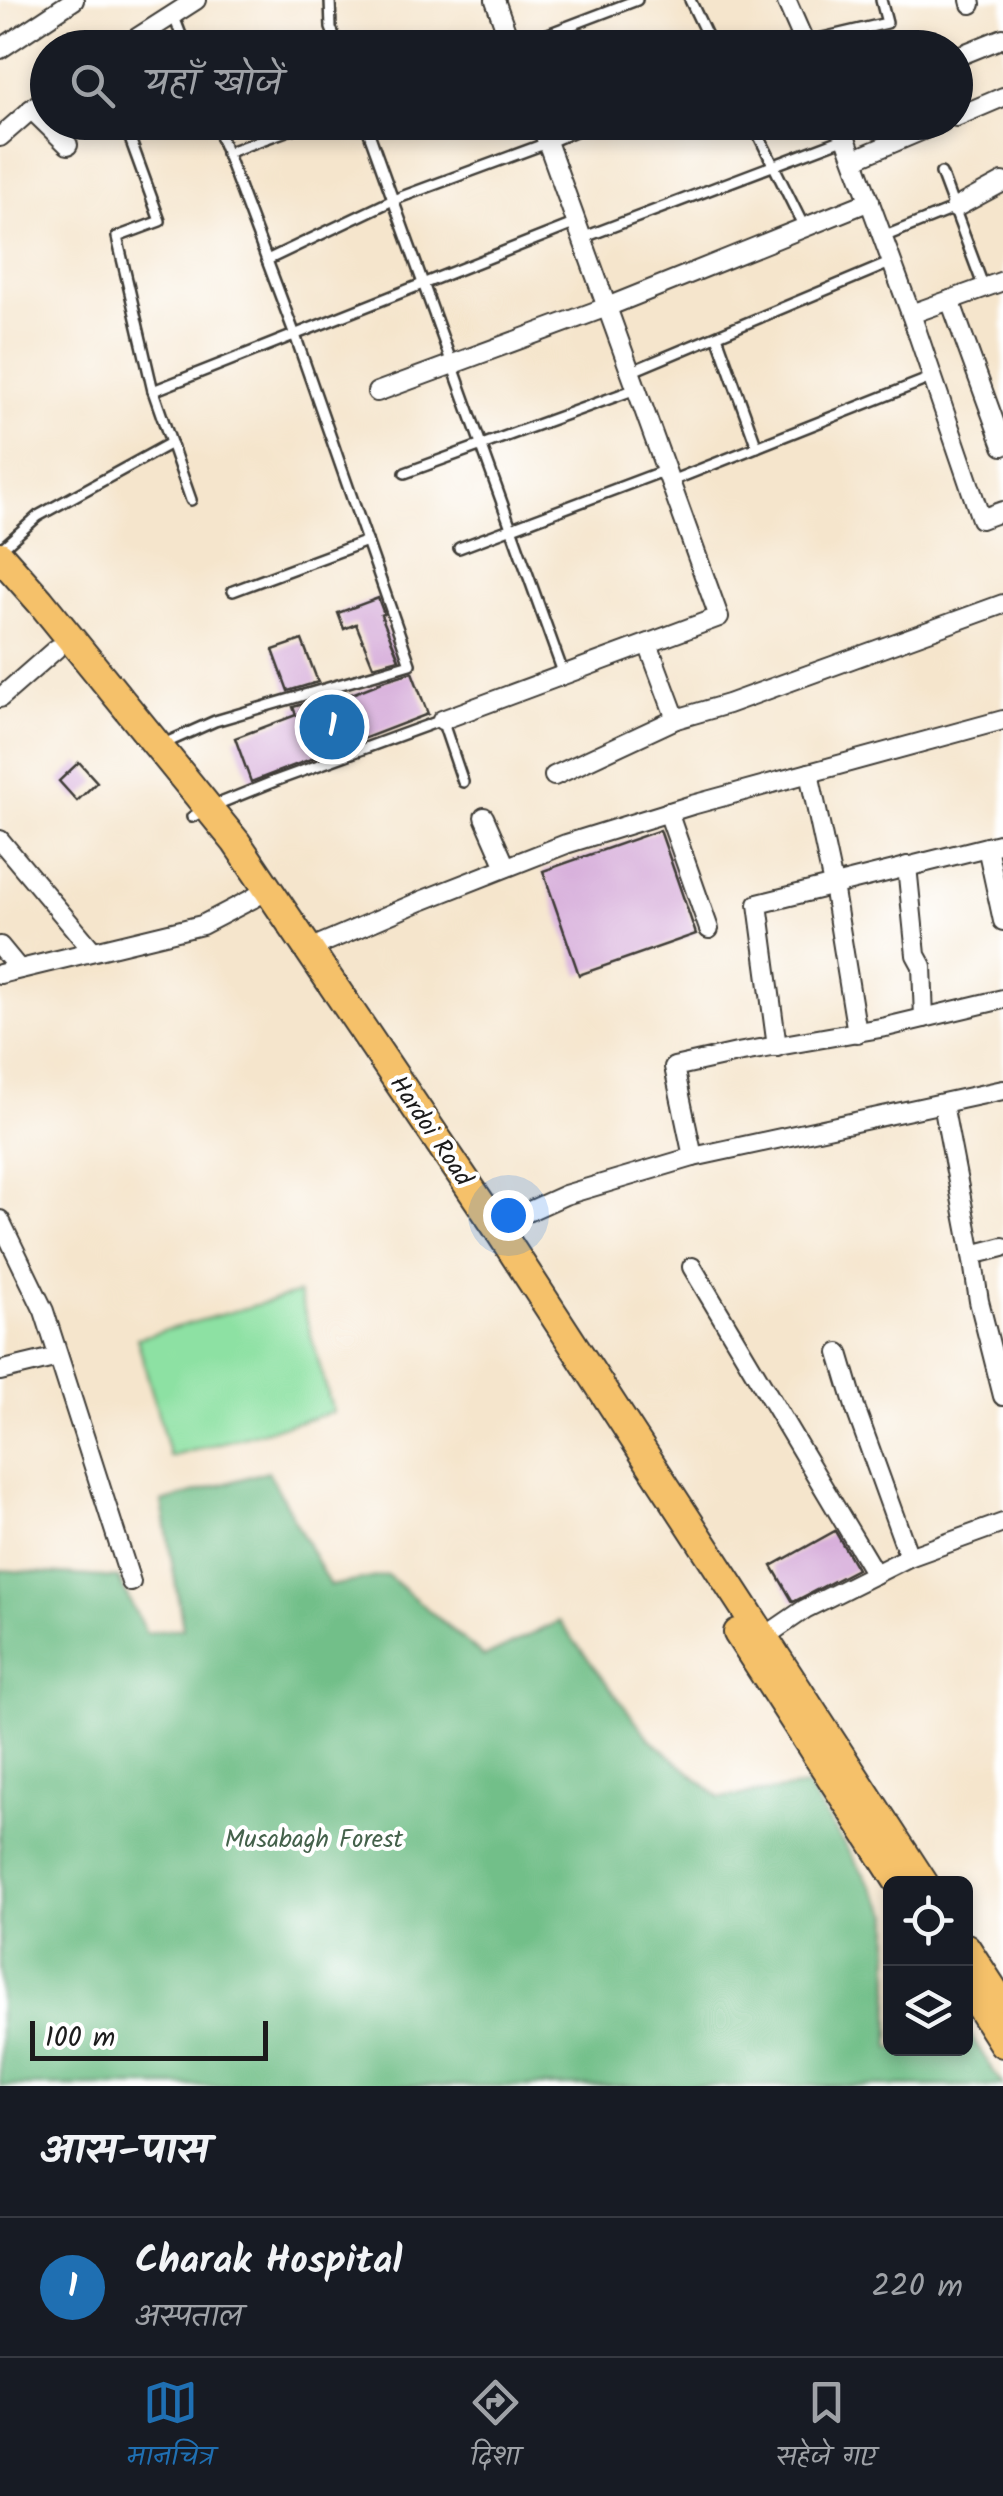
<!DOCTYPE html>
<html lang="hi">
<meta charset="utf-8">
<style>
body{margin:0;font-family:Kalam,"Playpen Sans Deva",sans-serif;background:#242831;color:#f1f3f6}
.controls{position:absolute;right:30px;bottom:30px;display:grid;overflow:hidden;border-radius:15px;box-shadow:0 5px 15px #0003}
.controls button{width:90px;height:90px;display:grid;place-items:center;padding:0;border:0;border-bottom:2px solid #363941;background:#171b24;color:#f1f3f6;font:50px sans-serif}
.scale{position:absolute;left:30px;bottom:25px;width:238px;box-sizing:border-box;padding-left:10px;border:5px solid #1c1c1c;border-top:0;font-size:28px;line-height:35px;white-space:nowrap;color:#1c1c1c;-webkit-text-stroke:8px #fff;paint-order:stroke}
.you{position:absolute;left:508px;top:1215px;width:35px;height:35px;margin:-25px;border:8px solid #fff;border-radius:50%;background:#1a73e8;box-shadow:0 0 0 15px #1a73e833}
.badge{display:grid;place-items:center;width:65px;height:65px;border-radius:50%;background:#1f6fb2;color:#fff;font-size:32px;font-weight:700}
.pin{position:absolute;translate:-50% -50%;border:5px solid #fff;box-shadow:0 2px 10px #0006}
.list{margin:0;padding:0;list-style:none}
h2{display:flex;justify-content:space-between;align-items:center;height:130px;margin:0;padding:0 40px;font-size:42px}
h2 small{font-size:32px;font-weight:400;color:#9ea1a6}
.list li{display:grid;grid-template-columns:65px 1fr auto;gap:30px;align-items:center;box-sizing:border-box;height:140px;padding:0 40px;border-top:2px solid #363941}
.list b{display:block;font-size:38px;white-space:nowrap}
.list p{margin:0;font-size:32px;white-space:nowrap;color:#9ea1a6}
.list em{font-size:32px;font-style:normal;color:#9ea1a6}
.icon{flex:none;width:55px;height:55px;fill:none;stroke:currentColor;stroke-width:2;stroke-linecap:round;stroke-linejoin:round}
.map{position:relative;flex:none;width:1003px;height:2086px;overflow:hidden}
.search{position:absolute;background:#171b24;box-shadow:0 5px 15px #0003;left:30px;right:30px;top:30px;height:110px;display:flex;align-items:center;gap:25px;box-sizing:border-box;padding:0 35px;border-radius:55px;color:#9ea1a6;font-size:38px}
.sheet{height:270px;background:#171b24}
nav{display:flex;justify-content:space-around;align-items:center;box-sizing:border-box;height:140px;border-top:2px solid #363941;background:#171b24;font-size:28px;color:#9ea1a6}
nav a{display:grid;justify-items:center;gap:5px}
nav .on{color:#1f6fb2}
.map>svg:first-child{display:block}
</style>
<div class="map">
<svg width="1003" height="2086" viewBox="0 0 1003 2086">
<rect width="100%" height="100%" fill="#fff"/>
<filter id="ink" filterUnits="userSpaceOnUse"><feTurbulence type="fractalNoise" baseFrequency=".01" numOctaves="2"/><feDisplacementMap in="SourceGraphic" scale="20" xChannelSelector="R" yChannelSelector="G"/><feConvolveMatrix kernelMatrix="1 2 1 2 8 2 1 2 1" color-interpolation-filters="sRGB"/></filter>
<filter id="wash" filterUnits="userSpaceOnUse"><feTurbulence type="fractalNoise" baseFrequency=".0048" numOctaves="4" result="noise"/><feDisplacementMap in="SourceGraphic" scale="40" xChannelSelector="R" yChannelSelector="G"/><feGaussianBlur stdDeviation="2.25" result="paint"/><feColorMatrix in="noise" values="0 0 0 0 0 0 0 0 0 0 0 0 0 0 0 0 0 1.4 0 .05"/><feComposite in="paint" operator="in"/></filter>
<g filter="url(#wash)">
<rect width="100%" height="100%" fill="#f5e5cc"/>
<!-- green -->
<path fill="#8de1a3" stroke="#547e60" stroke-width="2.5" d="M299,1293L333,1412L170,1457L137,1338Z"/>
<!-- forest -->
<path fill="#72bf89" stroke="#476e52" stroke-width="2.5" d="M268,1471L330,1586L387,1575L484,1657L559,1621L648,1737L720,1798L806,1786L890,1914V2048H966V2028L1003,2086H0V1570L118,1578L146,1633L183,1628L162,1502Z"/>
<g id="blocks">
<!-- building -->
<g fill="#d8b0db">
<path d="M378,598L384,614L381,615L399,659L373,666L356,624L344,629L338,613Z"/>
<path d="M302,640L318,682L288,691L273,650Z"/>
<path d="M412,672L428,714L251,782L235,738L296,715L293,707L324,698L326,704L380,683L379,682Z"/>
<path d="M79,762L97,782L77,801L59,781Z"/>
<path d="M660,830L696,934L579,975L543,871Z"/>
<path d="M835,1531L857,1569L793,1602L772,1566Z"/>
</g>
</g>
</g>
<g filter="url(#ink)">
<use href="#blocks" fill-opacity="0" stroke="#3d3a36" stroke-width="2.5"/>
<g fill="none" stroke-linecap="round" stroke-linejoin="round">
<!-- service casing -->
<g stroke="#3d3a36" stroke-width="14">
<g id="service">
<path d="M330,0L331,28L339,48"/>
<path d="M690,0L713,48"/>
<path d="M173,14L186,48"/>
<path d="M805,42L887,23L881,0"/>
<path d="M511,48L637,0"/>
<path d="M775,48L802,36"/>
<path d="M124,122L160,221L117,237L153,391L191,500"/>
<path d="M365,122L564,675"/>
<path d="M752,122L804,227"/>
<path d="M226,153L311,122"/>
<path d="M941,173L984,288"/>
<path d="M883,237L955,208"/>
<path d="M582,238L846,138"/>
<path d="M267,260L393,200L547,143L596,122"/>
<path d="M717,336L757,447"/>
<path d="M630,372L892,262"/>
<path d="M153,391L576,223"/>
<path d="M405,473L636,389"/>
<path d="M671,481L933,377"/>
<path d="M459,548L666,470"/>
<path d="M0,550L38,516L171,443"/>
<path d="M233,591L367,541"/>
<path d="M161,745L215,721L410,664L295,335L215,122"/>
<path d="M192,817L208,808L275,781L442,720L463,782"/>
</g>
</g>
<!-- minor casing -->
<g stroke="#3d3a36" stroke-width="22">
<g id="minor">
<path d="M495,0L512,48"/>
<path d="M786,0L807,48"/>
<path d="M970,0L971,4"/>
<path d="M121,48L196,0"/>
<path d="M0,49L74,0"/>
<path d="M956,57L1003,38"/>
<path d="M31,109L68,145"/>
<path d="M956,117L1003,97"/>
<path d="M840,122L911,314L981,519L1003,511"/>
<path d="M0,137L48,95"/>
<path d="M855,159L942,122"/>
<path d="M955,208L1003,182"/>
<path d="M950,300L1003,446"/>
<path d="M911,314L1003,281"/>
<path d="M377,392L607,307L870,201"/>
<path d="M648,644L676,719"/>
<path d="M0,698L56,649"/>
<path d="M442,720L719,617L540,122"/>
<path d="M809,773L833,885L857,1033"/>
<path d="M554,776L676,719L728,704L1003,604"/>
<path d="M668,812L709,929"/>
<path d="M484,817L506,867"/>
<path d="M0,840L93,951"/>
<path d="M987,847L1003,921"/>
<path d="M907,866L916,955L922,966L924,1018"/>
<path d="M0,946L19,969"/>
<path d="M309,949L421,901L566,844L692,805L1003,720"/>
<path d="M0,974L202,925L252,899L268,889"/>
<path d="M777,1047L758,904L1003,843"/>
<path d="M943,1104L972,1255L1003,1247"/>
<path d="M693,1157L1003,1090"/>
<path d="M0,1220L44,1311L131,1582"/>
<path d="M496,1226L565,1195L693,1157L674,1067L737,1053L886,1027L1003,999"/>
<path d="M972,1255L979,1301L1003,1396"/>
<path d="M692,1267L875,1574"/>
<path d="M839,1353L856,1410L909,1557"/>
<path d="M0,1371L58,1357"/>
<path d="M757,1642L805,1609L909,1557L1003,1523"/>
</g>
</g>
<!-- primary casing -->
<g stroke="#3d3a36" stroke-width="32">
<g id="primary">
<path d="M0,556L40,601L236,842L496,1226L924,1884"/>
<path d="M738,1633L900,1884"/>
<path d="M966,1948L1003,2005"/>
<path d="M966,1985L1003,2043"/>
</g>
</g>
<!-- service -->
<use href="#service" stroke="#fff" stroke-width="9"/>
<!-- minor -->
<use href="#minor" stroke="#fff" stroke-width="18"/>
<!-- primary -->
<use href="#primary" stroke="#f5c16b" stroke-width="28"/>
</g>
</g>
<g text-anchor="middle" stroke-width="8" stroke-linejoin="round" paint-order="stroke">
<!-- street labels -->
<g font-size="25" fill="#1c1c1c" stroke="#fff">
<text transform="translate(432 1130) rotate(56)" y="9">Hardoi Road</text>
</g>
<!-- park labels -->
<g font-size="25" fill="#44614b" stroke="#fff">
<text x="314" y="1847">Musabagh Forest</text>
</g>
</g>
</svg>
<div class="controls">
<button><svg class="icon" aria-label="locate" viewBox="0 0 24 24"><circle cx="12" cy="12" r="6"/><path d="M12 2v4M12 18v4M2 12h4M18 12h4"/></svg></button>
<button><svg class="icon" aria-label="layers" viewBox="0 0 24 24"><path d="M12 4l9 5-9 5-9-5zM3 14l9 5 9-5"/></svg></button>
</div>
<div class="scale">100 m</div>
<div class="you"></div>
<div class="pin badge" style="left:332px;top:727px">1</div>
<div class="search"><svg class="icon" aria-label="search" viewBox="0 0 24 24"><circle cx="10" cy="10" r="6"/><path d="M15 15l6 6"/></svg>यहाँ खोजें</div>
</div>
<section class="sheet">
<h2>आस-पास<small></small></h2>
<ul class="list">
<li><span class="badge">1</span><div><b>Charak Hospital</b><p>अस्पताल</p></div><em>220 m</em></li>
</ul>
</section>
<nav>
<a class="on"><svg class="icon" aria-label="map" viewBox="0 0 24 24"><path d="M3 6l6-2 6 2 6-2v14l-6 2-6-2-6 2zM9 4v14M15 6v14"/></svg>मानचित्र</a>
<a><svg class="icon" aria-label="directions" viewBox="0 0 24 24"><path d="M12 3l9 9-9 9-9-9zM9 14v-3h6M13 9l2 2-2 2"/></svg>दिशा</a>
<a><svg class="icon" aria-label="saved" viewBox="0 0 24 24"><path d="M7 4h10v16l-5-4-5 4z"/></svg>सहेजे गए</a>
</nav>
